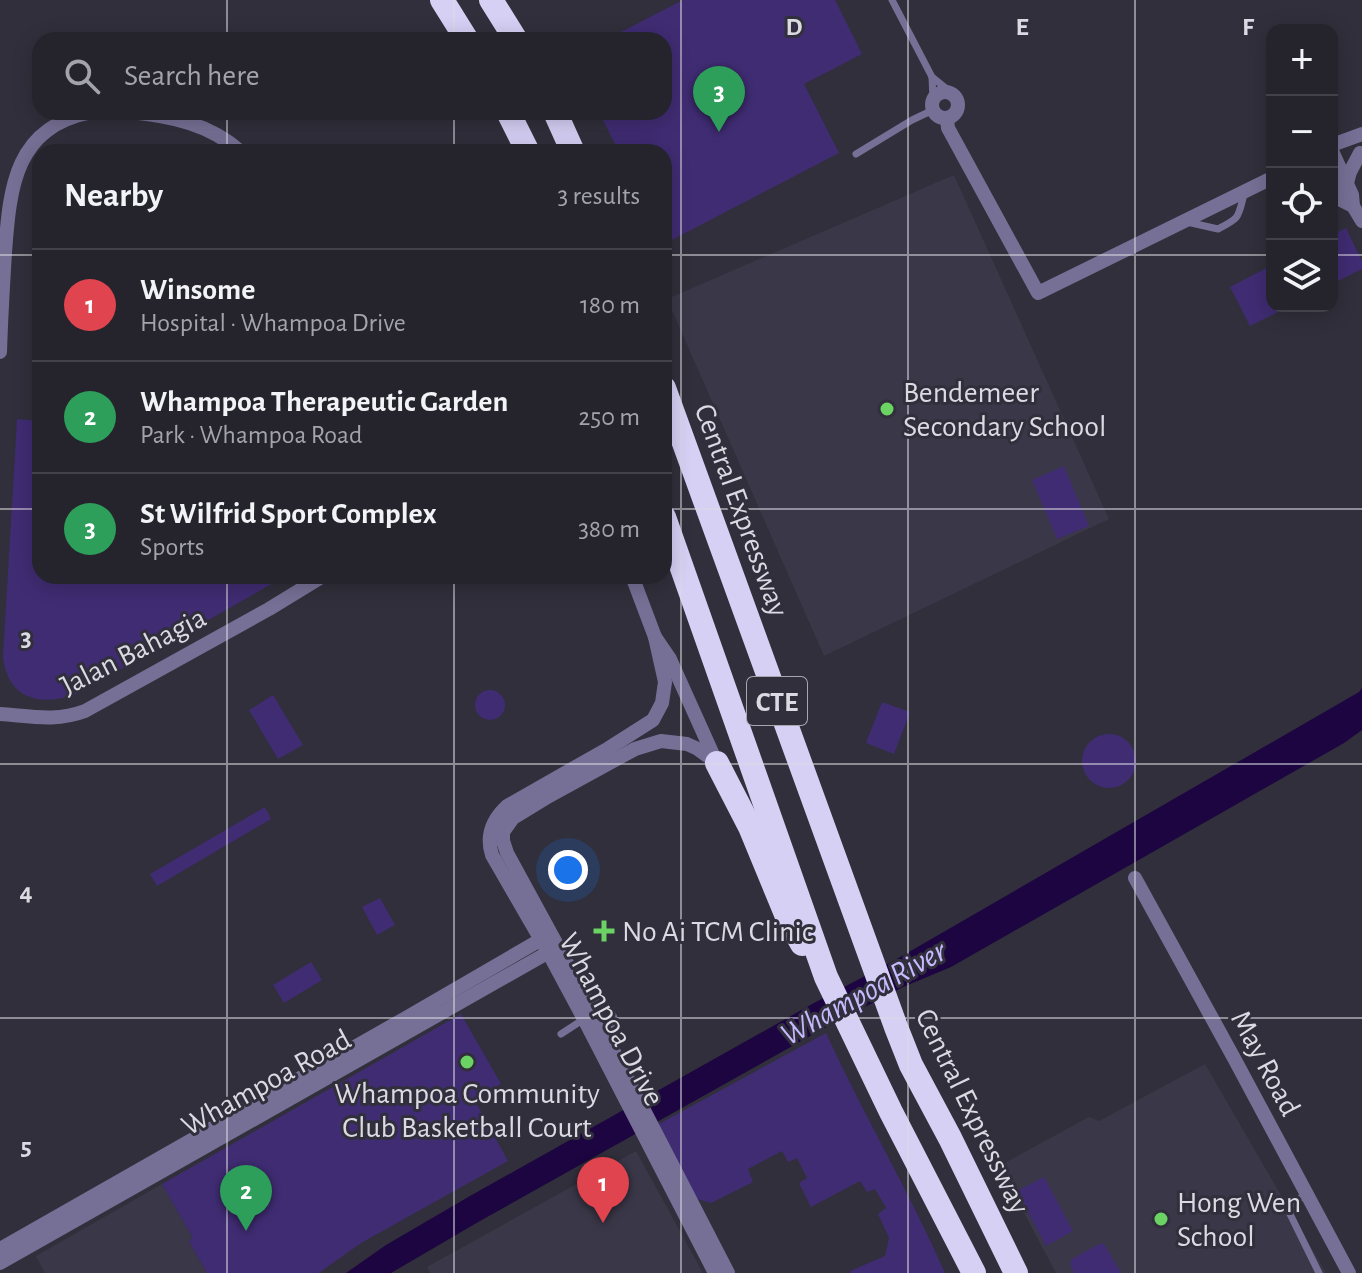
<!DOCTYPE html>
<meta charset="utf-8">
<style>
body{margin:0;font-family:"Alegreya Sans",sans-serif;background:#312f38;color:#f1f3f6}
.controls{position:absolute;right:24px;top:24px;display:grid;overflow:hidden;border-radius:16px;box-shadow:0 4px 20px #0003}
.controls button{width:72px;height:72px;display:grid;place-items:center;padding:0;border:0;border-bottom:2px solid #424048;background:#25232c;color:#f1f3f6;font:40px sans-serif}
.you{position:absolute;left:568px;top:870px;width:28px;height:28px;margin:-20px;border:6px solid #fff;border-radius:50%;background:#1a73e8;box-shadow:0 0 0 12px #1a73e833}
.badge{display:grid;place-items:center;width:52px;height:52px;border-radius:50%;background:#6ad364;color:#fff;font-size:26px;font-weight:700}
.pin{position:absolute;translate:-50% -66px;filter:drop-shadow(0 2px 4px #0008)}
.pin::after{content:'';position:absolute;top:42px;width:28px;height:24px;background:inherit;clip-path:polygon(0 0,100% 0,50% 100%)}
.list{margin:0;padding:0;list-style:none}
h2{display:flex;justify-content:space-between;align-items:center;height:104px;margin:0;padding:0 32px;font-size:34px}
h2 small{font-size:26px;font-weight:400;color:#a3a4a9}
.list li{display:grid;grid-template-columns:52px 1fr auto;gap:24px;align-items:center;box-sizing:border-box;height:112px;padding:0 32px;border-top:2px solid #424048}
.list b{display:block;font-size:30px;white-space:nowrap}
.list p{margin:0;font-size:26px;white-space:nowrap;color:#a3a4a9}
.list em{font-size:26px;font-style:normal;color:#a3a4a9}
.icon{flex:none;width:44px;height:44px;fill:none;stroke:currentColor;stroke-width:2;stroke-linecap:round;stroke-linejoin:round}
.map{position:relative;flex:none;width:1362px;height:1273px;overflow:hidden}
.search{position:absolute;background:#25232c;box-shadow:0 4px 20px #0003;left:32px;top:32px;width:640px;height:88px;display:flex;align-items:center;gap:20px;box-sizing:border-box;padding:0 28px;border-radius:24px;color:#a3a4a9;font-size:30px}
.panel{position:absolute;background:#25232c;box-shadow:0 4px 20px #0003;left:32px;top:144px;width:640px;height:440px;border-radius:24px}
.map>svg:first-child{display:block}
</style>
<div class="map">
<svg width="1362" height="1273" viewBox="0 0 1362 1273">
<rect width="100%" height="100%" fill="#312f3b"/>
<!-- built -->
<g fill="#3a3748">
<path d="M954,175L1109,519L824,656L667,299Z"/>
<path d="M1205,1064L1326,1273H1056L999,1166L1089,1117L1099,1121Z"/>
<path d="M636,1151L703,1273H430L427,1267Z"/>
<path d="M162,1184L193,1238L189,1241L207,1273H45L36,1256Z"/>
</g>
<!-- green -->
<g fill="#402c73">
<path d="M683,0H835L862,54L804,84L839,153L666,243L664,240V152H619L599,112H664V40H620L617,34Z"/>
<path d="M1346,228L1362,261V269L1332,284V235Z"/>
<path d="M1272,265V306H1290L1250,326L1230,287Z"/>
<path d="M17,419L40,421V576H286L79,693C43,707 8,701 3,657Z"/>
<path d="M1064,466L1089,526L1057,539L1032,480Z"/>
<circle cx="490" cy="705" r="15"/>
<path d="M273,695L303,745L278,759L249,710Z"/>
<path d="M882,702L910,712L894,754L866,743Z"/>
<circle cx="1109" cy="761" r="27"/>
<path d="M265,807L271,819L157,886L150,874Z"/>
<path d="M380,898L395,925L377,935L362,907Z"/>
<path d="M311,962L322,980L284,1003L273,985Z"/>
<path d="M461,1014L501,1084L474,1099L508,1161L361,1243L319,1273H207L189,1241L193,1238L162,1184Z"/>
<path d="M826,1033C863,1114 909,1191 945,1273H851L850,1271L885,1256L889,1238L878,1214L886,1208L875,1189L867,1192L860,1181L811,1207L799,1183L807,1178L797,1158L788,1162L782,1151L748,1169L753,1182L711,1203L694,1198L655,1126Z"/>
<path d="M1044,1177L1073,1231L1046,1246L1017,1191Z"/>
<path d="M1099,1244H1104L1121,1273H1074L1070,1264L1072,1259Z"/>
</g>
<!-- water -->
<path fill="#1c0541" d="M1362,688V730L1344,743L951,967L903,987L821,1030L480,1221L391,1273H346L386,1245L470,1196L814,1003L895,960L1359,692Z"/>
<g fill="none" stroke-linecap="round" stroke-linejoin="round">
<!-- service -->
<g stroke="#777096" stroke-width="7">
<path d="M892,0L932,77L933,99"/>
<path d="M932,77L953,94"/>
<path d="M856,154L912,120L933,110"/>
<path d="M1187,222L1218,229C1240,218 1238,218 1244,194"/>
<path d="M591,999L610,1009L615,1020L612,1046"/>
<path d="M561,1034L584,1019"/>
<path d="M1306,1194L1290,1206V1214L1319,1273"/>
</g>
<!-- minor -->
<g stroke="#777096" stroke-width="14">
<circle cx="945" cy="105" r="13"/>
<path d="M130,112C171,116 210,124 241,152"/>
<path d="M947,119L948,128L1038,293L1272,178"/>
<path d="M1332,145L1362,134"/>
<path d="M1332,151L1352,195L1353,206L1362,221"/>
<path d="M1332,181L1341,200L1353,206"/>
<path d="M1347,183L1350,172L1360,153"/>
<path d="M0,352C1,318 3,285 5,252C10,186 15,127 92,112"/>
<path d="M632,576L655,637L670,659L715,759"/>
<path d="M655,637L665,682L662,703L653,720L609,748L507,806C492,820 486,836 492,855L548,952L584,1019L715,1273"/>
<path d="M0,714C30,716 56,722 85,711L269,609L323,576"/>
<path d="M717,763L698,749L687,744L661,741L635,749L549,796L513,818L503,832V841L507,853L585,996L728,1273"/>
<path d="M1135,878L1235,1060L1349,1273"/>
<path d="M0,1249L404,1019L547,936"/>
<path d="M0,1263L556,948"/>
</g>
<!-- motorway -->
<g stroke="#d6d0f5" stroke-width="24">
<path d="M442,0L467,40"/>
<path d="M491,0L516,40"/>
<path d="M508,112L528,152"/>
<path d="M555,112L573,152"/>
<path d="M664,388L896,1027L911,1065L950,1138L1016,1273"/>
<path d="M664,517L826,977L891,1112L974,1273"/>
<path d="M717,763L750,827L788,919L802,944"/>
</g>
</g>
<!-- grid -->
<path fill="none" stroke="#dbdae2" stroke-width="2" stroke-opacity="0.55" d="M227,0V40M454,0V40M681,0V1273M908,0V1273M1135,0V1273M227,112V152M454,112V152M0,255H40M664,255H1272M1332,255H1362M0,509H40M664,509H1362M227,576V1273M454,576V1273M0,764H1362M0,1018H1362"/>
<!-- markers -->
<g fill="#6ad364" stroke="#312f3b" stroke-width="3">
<circle cx="887" cy="409" r="8"/>
<path d="M600 919h8v8h8v8h-8v8h-8v-8h-8v-8h8z"/>
<circle cx="467" cy="1062" r="8"/>
<circle cx="1161" cy="1219" r="8"/>
</g>
<g text-anchor="middle" stroke-width="6" stroke-linejoin="round" paint-order="stroke">
<!-- shield labels -->
<rect fill="#312f3b" stroke="#a8a7b0" stroke-width="2" x="747" y="677" width="60" height="48" rx="6"/>
<g font-size="28" font-weight="bold" fill="#dbdae2">
<text x="777" y="711">CTE</text>
</g>
<!-- poi labels -->
<g font-size="30" fill="#dbdae2" stroke="#312f3b" text-anchor="start">
<text x="903" y="402">Bendemeer<tspan x="903" dy="34">Secondary School</tspan></text>
<text x="622" y="941">No Ai TCM Clinic</text>
<text x="467" y="1103" text-anchor="middle">Whampoa Community<tspan x="467" dy="34">Club Basketball Court</tspan></text>
<text x="1177" y="1212">Hong Wen<tspan x="1177" dy="34">School</tspan></text>
</g>
<!-- street labels -->
<g font-size="30" fill="#dbdae2" stroke="#312f3b">
<text transform="translate(742 510) rotate(70)" y="10">Central Expressway</text>
<text transform="translate(133 651) rotate(-27)" y="10">Jalan Bahagia</text>
<text transform="translate(612 1019) rotate(62)" y="10">Whampoa Drive</text>
<text transform="translate(1266 1063) rotate(62)" y="10">May Road</text>
<text transform="translate(266 1082) rotate(-29)" y="10">Whampoa Road</text>
<text transform="translate(973 1111) rotate(64)" y="10">Central Expressway</text>
</g>
<!-- water labels -->
<g font-size="32" font-style="italic" fill="#c6bafe" stroke="#312f3b">
<text transform="translate(863 992) rotate(-29)" y="11">Whampoa River</text>
</g>
</g>
<g font-size="26" text-anchor="middle" font-weight="bold" fill="#dbdae2" stroke="#312f3b" stroke-width="6" stroke-linejoin="round" paint-order="stroke">
<text x="794" y="35">D</text>
<text x="1022" y="35">E</text>
<text x="1248" y="35">F</text>
<text x="26" y="646">3</text>
<text x="26" y="900">4</text>
<text x="26" y="1155">5</text>
</g>
</svg>
<div class="controls">
<button>+</button>
<button>−</button>
<button><svg class="icon" aria-label="locate" viewBox="0 0 24 24"><circle cx="12" cy="12" r="6"/><path d="M12 2v4M12 18v4M2 12h4M18 12h4"/></svg></button>
<button><svg class="icon" aria-label="layers" viewBox="0 0 24 24"><path d="M12 4l9 5-9 5-9-5zM3 14l9 5 9-5"/></svg></button>
</div>
<div class="you"></div>
<div class="pin badge" style="left:603px;top:1223px;background:#e0444e">1</div>
<div class="pin badge" style="left:246px;top:1231px;background:#2e9e5b">2</div>
<div class="pin badge" style="left:719px;top:132px;background:#2e9e5b">3</div>
<div class="search"><svg class="icon" aria-label="search" viewBox="0 0 24 24"><circle cx="10" cy="10" r="6"/><path d="M15 15l6 6"/></svg>Search here</div>
<section class="panel">
<h2>Nearby<small>3 results</small></h2>
<ul class="list">
<li><span class="badge" style="background:#e0444e">1</span><div><b>Winsome</b><p>Hospital · Whampoa Drive</p></div><em>180 m</em></li>
<li><span class="badge" style="background:#2e9e5b">2</span><div><b>Whampoa Therapeutic Garden</b><p>Park · Whampoa Road</p></div><em>250 m</em></li>
<li><span class="badge" style="background:#2e9e5b">3</span><div><b>St Wilfrid Sport Complex</b><p>Sports</p></div><em>380 m</em></li>
</ul>
</section>
</div>
